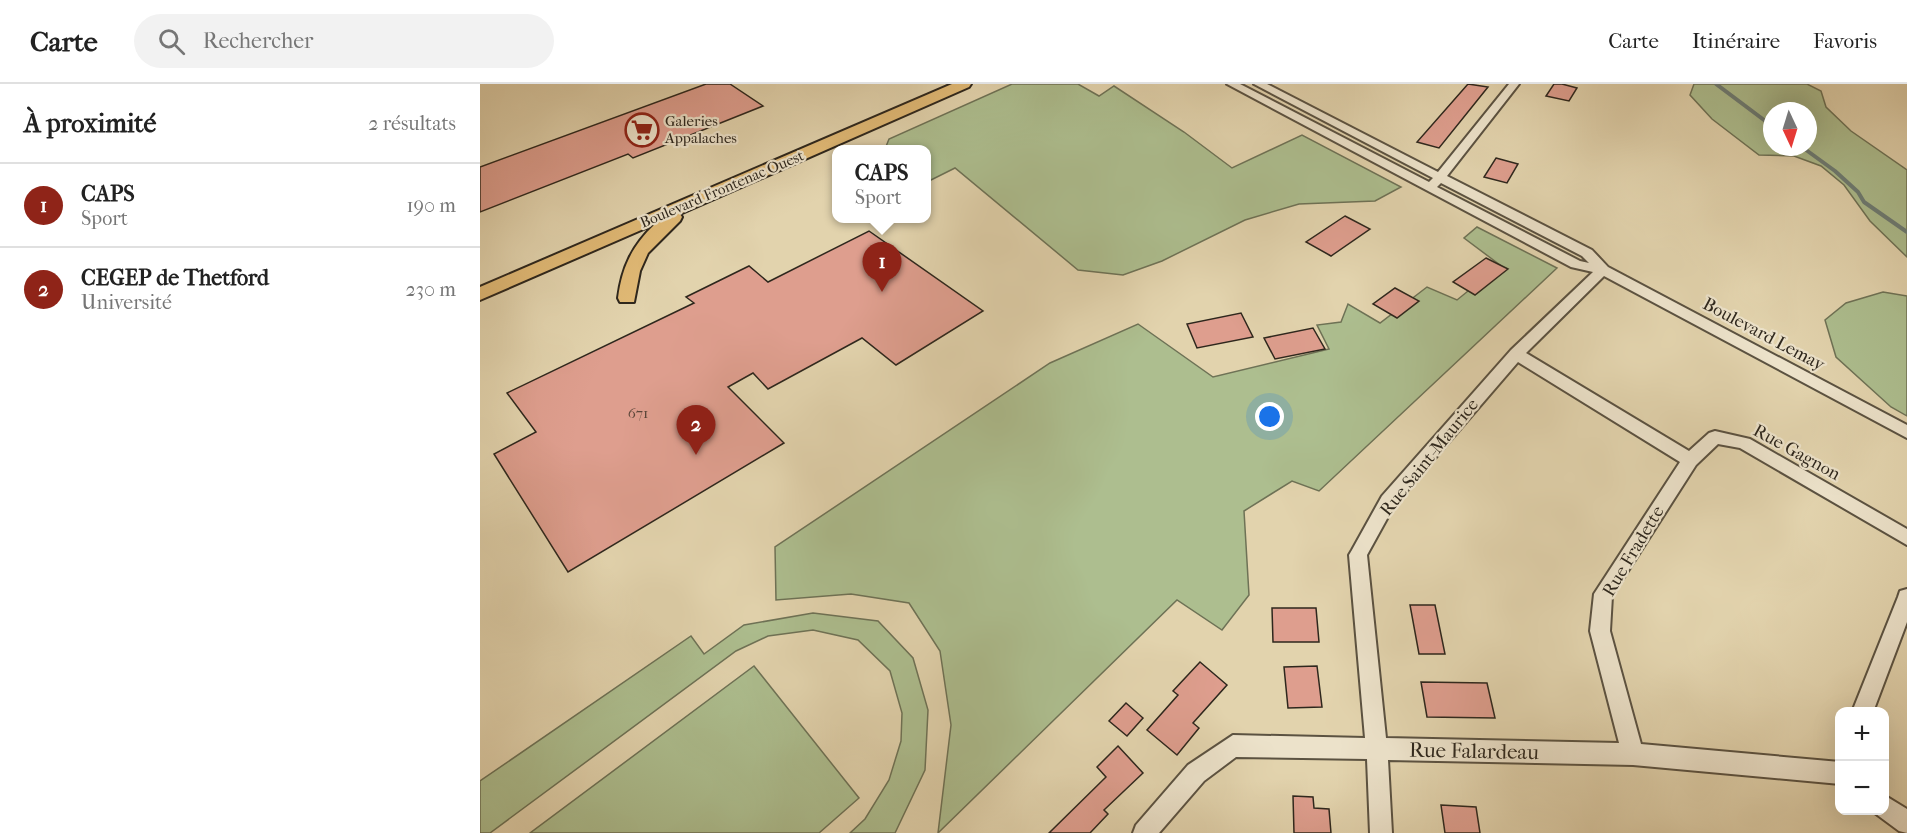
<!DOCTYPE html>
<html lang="fr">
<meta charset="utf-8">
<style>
body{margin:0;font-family:"IM FELL French Canon",serif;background:#f2f2f2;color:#222}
.controls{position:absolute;right:18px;bottom:18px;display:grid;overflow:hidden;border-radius:12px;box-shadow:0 6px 24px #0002}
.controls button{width:54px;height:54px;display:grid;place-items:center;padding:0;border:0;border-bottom:2px solid #e0e0e0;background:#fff;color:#222;font:30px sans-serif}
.compass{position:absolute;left:1283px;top:18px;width:54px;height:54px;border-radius:50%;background:#fff;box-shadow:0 6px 24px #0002;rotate:176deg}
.you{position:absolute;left:790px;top:333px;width:21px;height:21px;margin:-15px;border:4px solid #fff;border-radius:50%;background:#1a73e8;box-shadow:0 0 0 9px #1a73e833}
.badge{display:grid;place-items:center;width:39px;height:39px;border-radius:50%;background:#8f2418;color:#fff;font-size:20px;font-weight:700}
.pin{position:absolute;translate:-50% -50px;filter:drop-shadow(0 2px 3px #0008)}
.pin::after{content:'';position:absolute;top:32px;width:21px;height:18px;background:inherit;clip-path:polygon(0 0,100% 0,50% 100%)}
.popup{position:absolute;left:352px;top:61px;width:99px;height:78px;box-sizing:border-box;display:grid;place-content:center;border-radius:12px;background:#fff;filter:drop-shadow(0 2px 4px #0005);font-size:20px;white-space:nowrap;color:#767676}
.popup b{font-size:22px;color:#222}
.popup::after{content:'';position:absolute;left:50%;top:100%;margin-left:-12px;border:12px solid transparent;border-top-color:#fff}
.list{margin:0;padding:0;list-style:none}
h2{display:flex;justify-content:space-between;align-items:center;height:78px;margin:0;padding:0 24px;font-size:26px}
h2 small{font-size:20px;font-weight:400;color:#767676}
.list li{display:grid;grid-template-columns:39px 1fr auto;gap:18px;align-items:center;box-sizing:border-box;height:84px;padding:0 24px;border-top:2px solid #e0e0e0}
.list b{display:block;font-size:22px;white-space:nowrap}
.list p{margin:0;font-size:20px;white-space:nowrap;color:#767676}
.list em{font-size:20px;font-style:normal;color:#767676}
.icon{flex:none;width:33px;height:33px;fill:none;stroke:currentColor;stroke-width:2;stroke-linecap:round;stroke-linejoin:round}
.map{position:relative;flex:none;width:1427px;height:749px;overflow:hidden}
header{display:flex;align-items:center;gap:36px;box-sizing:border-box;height:84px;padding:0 30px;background:#fff;border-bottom:2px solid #e0e0e0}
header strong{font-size:28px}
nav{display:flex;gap:33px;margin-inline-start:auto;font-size:21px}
.search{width:420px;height:54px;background:#f2f2f2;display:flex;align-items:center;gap:15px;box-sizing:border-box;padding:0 21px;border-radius:33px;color:#767676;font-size:22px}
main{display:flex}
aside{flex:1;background:#fff}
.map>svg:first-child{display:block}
</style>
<header>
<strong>Carte</strong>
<div class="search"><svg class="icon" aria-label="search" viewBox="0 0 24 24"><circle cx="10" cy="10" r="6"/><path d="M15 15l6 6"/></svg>Rechercher</div>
<nav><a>Carte</a><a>Itinéraire</a><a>Favoris</a></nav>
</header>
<main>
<aside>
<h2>À proximité<small>2 résultats</small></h2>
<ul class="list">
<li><span class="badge">1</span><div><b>CAPS</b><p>Sport</p></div><em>190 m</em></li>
<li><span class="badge">2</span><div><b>CEGEP de Thetford</b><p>Université</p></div><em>230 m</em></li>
</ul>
</aside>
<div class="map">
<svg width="1427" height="749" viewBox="0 0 1427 749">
<rect width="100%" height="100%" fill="#e2d3ad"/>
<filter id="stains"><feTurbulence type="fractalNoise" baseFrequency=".00333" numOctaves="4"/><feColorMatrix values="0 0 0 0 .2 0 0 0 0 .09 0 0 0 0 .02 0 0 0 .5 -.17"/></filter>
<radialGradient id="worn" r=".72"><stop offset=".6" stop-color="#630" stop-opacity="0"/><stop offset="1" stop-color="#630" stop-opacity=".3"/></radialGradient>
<!-- green -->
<g fill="#adbe8f" stroke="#6e7256" stroke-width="1.5" fill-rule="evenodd">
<path d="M532,0H598L619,12L634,2L704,48L752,84L822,51L921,103L895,117L819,120L765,136L682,177L643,191L598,186L475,84L447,98V65H405L409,55Z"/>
<path d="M1214,0H1327L1341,7L1346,23L1371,47L1427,86V173L1390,137L1364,101L1341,82L1314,72L1279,71L1232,35L1210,11ZM1292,27H1328V63H1292Z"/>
<path d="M997,143L1077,184L839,407L812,397L764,427L769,511L742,546L697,516L458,749L471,641L460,567L429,519L371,510L296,516L295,463L570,279L658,240L733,293L849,265L837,241L861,238L868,220L900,239L947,203L977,216L1020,181L984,154Z"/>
<path d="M1403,208L1427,212V332L1411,323L1356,273L1345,236L1366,219Z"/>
<path d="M333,529L398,537L433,574L448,626L445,686L415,749H370L385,735L409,696L421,657L422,629L410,587L378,556L333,546L288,552L256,567L10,749H0V697L211,552L224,570L264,541Z"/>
<path d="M274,582L379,714L339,749H50Z"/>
</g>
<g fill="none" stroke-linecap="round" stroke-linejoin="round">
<!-- stream -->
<g stroke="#6d7d76" stroke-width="4">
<path d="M1236,0L1292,42"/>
<path d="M1322,63L1355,87L1378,108L1384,118L1427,148"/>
</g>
</g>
<!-- building -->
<g fill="#de9e8e" stroke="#2e271d" stroke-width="1.5">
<path d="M226,0H250L283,22L153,74L148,70L0,128V83Z"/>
<path d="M988,0L1008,3L959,64L937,58Z"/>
<path d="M1074,0H1082L1097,4L1089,17L1066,12Z"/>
<path d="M1016,74L1038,80L1027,99L1004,93Z"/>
<path d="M865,132L890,145L851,172L826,158Z"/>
<path d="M389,147L503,227L416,281L382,254L288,305L273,289L248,303L304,359L88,488L14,370L56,348L27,309L214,219L206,213L269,182L288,198Z"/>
<path d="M1006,174L1028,185L995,211L973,198Z"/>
<path d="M915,204L939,217L917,234L893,220Z"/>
<path d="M761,229L773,253L717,264L707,240Z"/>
<path d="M833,244L845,265L795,275L784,254Z"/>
<path d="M930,521H955L965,570H939Z"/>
<path d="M792,524H836L839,558H793Z"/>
<path d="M720,578L747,601L713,639L719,644L697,671L667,646L698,611L693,607Z"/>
<path d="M837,582L842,623L808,624L804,583Z"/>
<path d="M941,598L1007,599L1015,634L947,633Z"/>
<path d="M646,619L663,634L647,652L629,637Z"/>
<path d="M638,662L663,689L624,726L628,730L610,749H569L626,693L617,683Z"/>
<path d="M813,712L833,713L834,724L849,725L851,749H814Z"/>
<path d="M961,721L996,723L1000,749H965Z"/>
</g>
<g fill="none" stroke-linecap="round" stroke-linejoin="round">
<!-- minor casing -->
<g stroke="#5b5241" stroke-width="4">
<g id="minor">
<path d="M747,0H760L949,98L953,94L774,0H787L958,88L1029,0H1039L967,92L1112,166L1128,183L1427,341V354L1124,192L1046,269L1209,367L1229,349L1235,347L1270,355L1427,445V461L1260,364L1238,360L1216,381L1132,512L1130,547L1161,660L1360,678V700L1153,681L908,676L912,749H890L887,675L756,673L724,697L679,749H653L656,741L708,681L753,651L885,654L869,471L872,466L902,412L1031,266L1113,188L1091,183ZM961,99L1102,172L1109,179L1100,177L957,103ZM1038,278L1200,378L1114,510L1110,547L1139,659L906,654L887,471L914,422Z"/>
<path d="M1427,505V538L1393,628H1372L1418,513L1420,507Z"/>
<path d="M1404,711L1427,725V749L1419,747L1396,730L1395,726H1404Z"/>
</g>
</g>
<!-- major casing -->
<g stroke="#2e271d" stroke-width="4">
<path id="major" d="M472,0H491L489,3L200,130L202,133L200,137L168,169L160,187L154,218H140L138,214C142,183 152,162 175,140L0,216V203Z"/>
</g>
<!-- minor -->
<use href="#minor" fill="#ece2ca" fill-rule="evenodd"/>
<!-- major -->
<use href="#major" fill="#e1ba76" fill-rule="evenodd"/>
</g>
<!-- icons -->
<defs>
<g id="supermarket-ring" transform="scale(1.725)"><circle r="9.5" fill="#ece2ca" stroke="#8f2418" stroke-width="1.5"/><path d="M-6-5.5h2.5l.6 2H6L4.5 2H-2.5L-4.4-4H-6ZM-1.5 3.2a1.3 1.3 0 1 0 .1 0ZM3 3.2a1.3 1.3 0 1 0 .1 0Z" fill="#8f2418"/></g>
</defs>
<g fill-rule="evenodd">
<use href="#supermarket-ring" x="162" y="46"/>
</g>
<g text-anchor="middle" stroke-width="4.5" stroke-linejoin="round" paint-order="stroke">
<!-- far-poi labels -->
<g font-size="15" fill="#2e271d" stroke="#ece2ca" text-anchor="start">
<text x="185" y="42">Galeries<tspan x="185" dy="17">Appalaches</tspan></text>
</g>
<!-- far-street labels -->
<g font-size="15" fill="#2e271d" stroke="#ece2ca">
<text transform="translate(242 105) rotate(-23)" y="5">Boulevard Frontenac Ouest</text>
</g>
<!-- number labels -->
<g font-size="15" fill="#5a4539">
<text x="158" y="334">671</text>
</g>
<!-- street labels -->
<g font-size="18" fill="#2e271d" stroke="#ece2ca">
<text transform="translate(1284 250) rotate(28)" y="6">Boulevard Lemay</text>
<text transform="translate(1317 368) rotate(29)" y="6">Rue Gagnon</text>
<text transform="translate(949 373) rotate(-51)" y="6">Rue Saint-Maurice</text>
<text transform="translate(1153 467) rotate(-59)" y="6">Rue Fradette</text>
</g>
<!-- near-street labels -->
<g font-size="21" fill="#2e271d" stroke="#ece2ca">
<text transform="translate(994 667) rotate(1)" y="7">Rue Falardeau</text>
</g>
</g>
<rect width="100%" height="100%" filter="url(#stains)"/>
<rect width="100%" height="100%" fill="url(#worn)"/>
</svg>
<div class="controls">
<button>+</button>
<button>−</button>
</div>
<svg class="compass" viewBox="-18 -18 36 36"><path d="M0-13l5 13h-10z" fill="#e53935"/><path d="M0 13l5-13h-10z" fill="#767676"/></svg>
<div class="you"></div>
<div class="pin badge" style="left:402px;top:208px">1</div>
<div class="popup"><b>CAPS</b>Sport</div>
<div class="pin badge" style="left:216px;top:371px">2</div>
</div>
</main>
